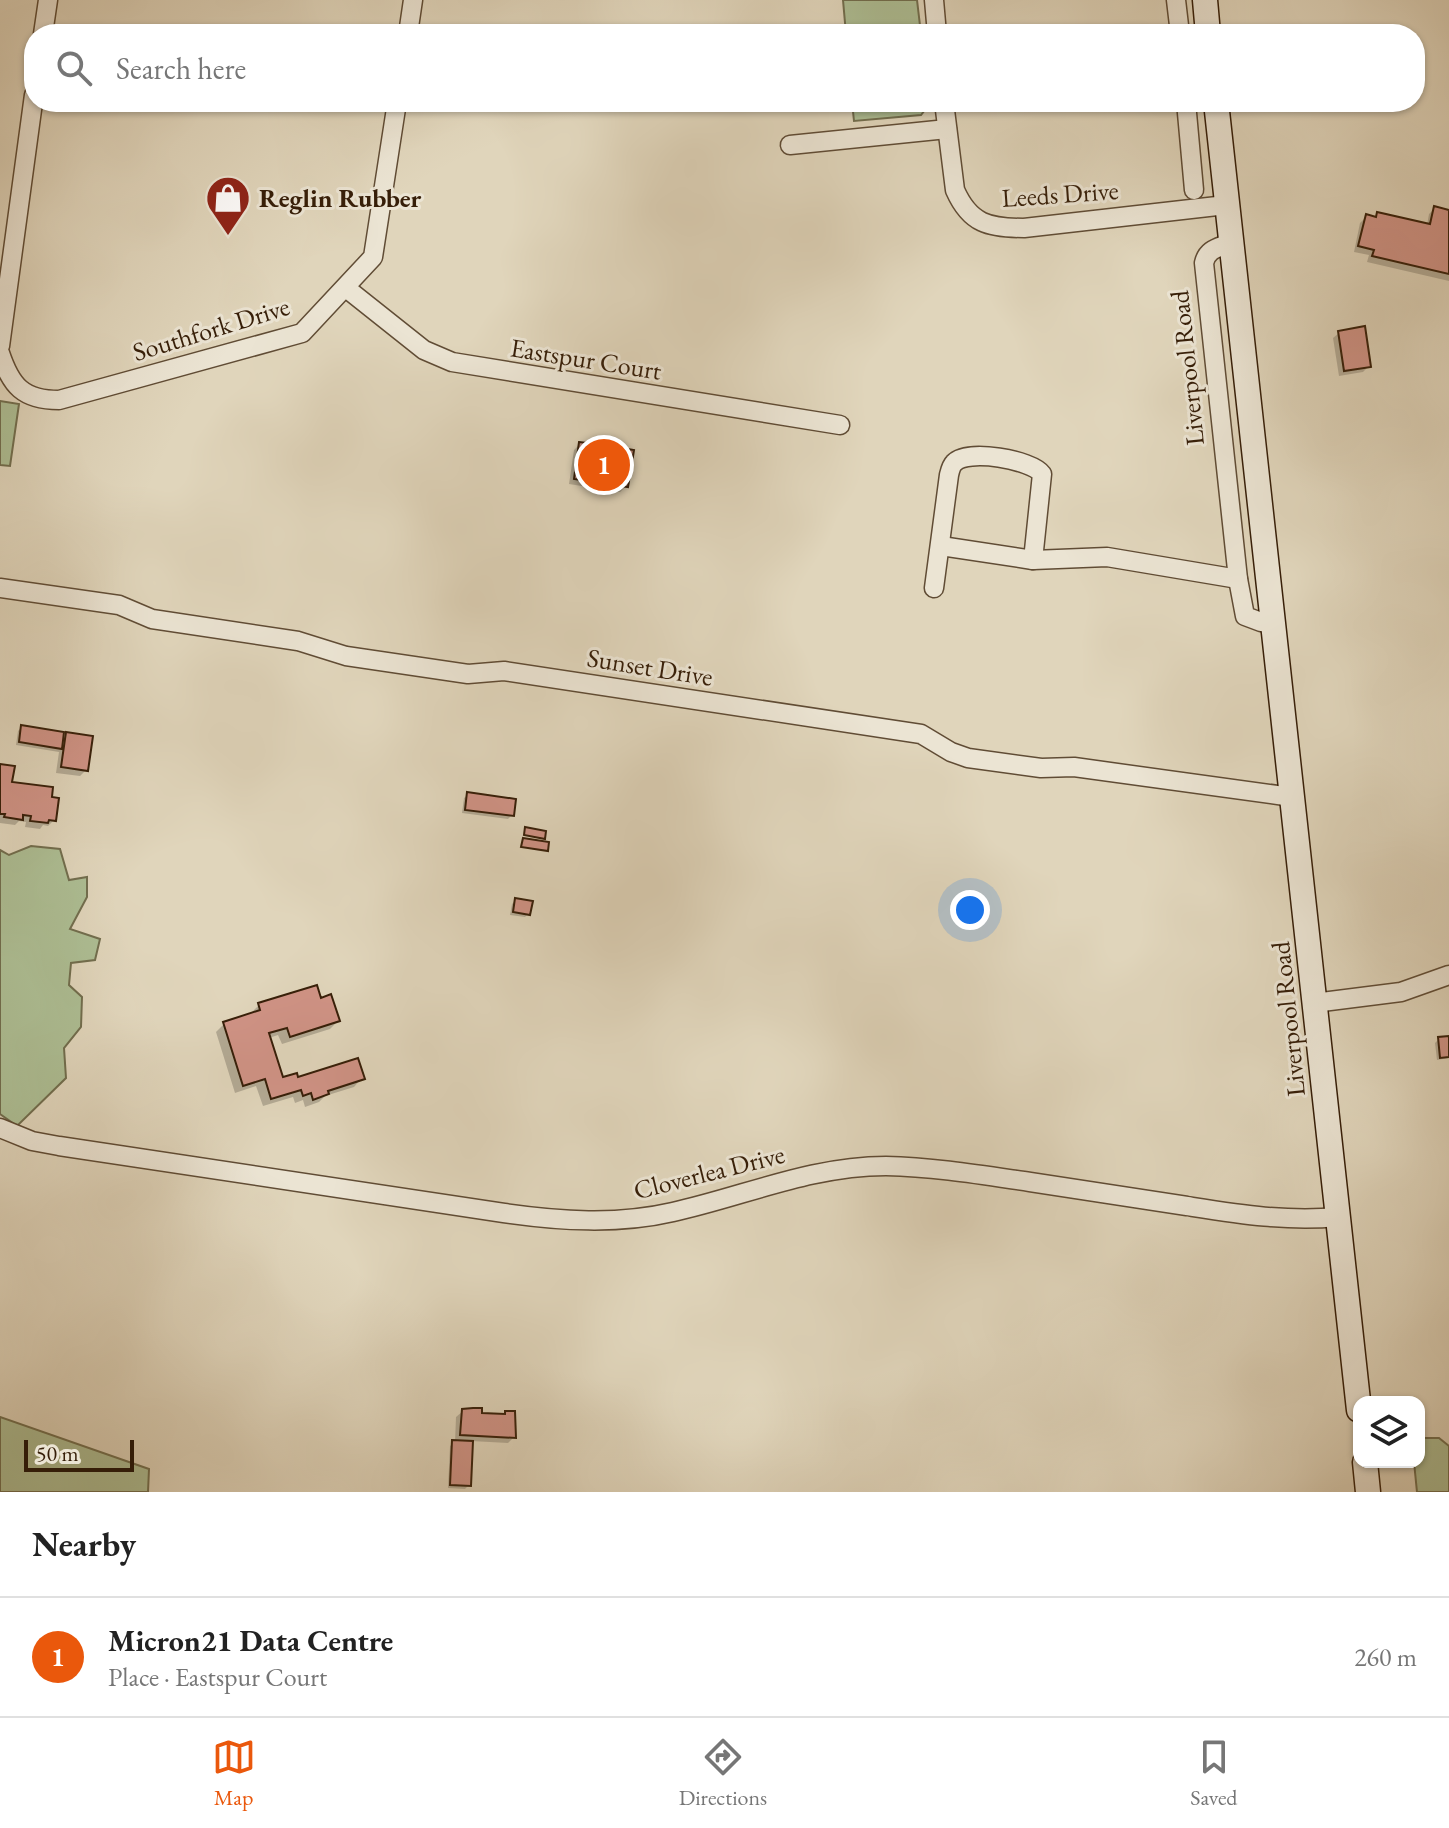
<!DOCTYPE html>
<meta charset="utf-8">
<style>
body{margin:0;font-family:"EB Garamond",serif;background:#f6f6f6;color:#222}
.controls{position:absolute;right:24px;bottom:24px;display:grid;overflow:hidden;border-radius:16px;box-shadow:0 2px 6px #0004}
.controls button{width:72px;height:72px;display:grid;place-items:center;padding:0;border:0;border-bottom:2px solid #e0e0e0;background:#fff;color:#222;font:40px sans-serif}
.scale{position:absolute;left:24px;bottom:20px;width:110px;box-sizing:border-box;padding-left:8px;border:4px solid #361e08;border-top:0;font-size:22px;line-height:28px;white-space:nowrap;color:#361e08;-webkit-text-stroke:6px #ebe4d3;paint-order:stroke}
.you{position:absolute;left:970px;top:910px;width:28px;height:28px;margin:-20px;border:6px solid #fff;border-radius:50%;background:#1a73e8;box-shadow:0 0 0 12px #1a73e833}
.badge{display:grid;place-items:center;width:52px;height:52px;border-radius:50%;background:#ea580c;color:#fff;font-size:26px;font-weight:700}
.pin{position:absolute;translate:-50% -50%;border:4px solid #fff;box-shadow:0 2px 8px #0006}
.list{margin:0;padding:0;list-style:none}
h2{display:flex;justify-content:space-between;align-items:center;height:104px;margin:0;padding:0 32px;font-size:34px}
h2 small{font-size:26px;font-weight:400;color:#767676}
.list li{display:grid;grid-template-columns:52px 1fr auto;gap:24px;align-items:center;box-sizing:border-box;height:120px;padding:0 32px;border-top:2px solid #e0e0e0}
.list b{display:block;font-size:30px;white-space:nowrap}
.list p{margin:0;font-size:26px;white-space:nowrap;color:#767676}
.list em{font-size:26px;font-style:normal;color:#767676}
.icon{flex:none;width:44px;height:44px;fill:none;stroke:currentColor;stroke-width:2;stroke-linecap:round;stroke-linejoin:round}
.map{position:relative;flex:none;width:1449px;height:1492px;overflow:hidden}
.search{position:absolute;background:#fff;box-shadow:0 2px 6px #0004;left:24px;right:24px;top:24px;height:88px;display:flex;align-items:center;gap:20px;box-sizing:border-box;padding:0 28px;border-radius:32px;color:#767676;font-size:30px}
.sheet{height:224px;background:#fff}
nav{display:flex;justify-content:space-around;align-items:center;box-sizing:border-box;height:112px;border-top:2px solid #e0e0e0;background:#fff;font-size:22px;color:#767676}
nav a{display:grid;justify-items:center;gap:4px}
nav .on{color:#ea580c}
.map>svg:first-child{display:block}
</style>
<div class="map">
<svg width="1449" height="1492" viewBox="0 0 1449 1492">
<rect width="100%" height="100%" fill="#e0d5bb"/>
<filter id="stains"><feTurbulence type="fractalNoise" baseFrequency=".0025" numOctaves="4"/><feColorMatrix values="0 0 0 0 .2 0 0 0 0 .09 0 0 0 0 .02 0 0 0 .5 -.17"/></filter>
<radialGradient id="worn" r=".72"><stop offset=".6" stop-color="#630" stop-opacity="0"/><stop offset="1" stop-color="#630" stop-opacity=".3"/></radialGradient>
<!-- green -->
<g fill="#adbe94" stroke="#726e4e" stroke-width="2">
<path d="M843,0H917L921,34H846Z"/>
<path d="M852,102H928V106L921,115L854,121Z"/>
<path d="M0,401L19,404L10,466L0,465Z"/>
<path d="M31,846L60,849L69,880L87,877V897L70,929L100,939L95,960L71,963L69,985L82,997L81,1027L64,1048L66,1078L17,1126L0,1114V850L9,855Z"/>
<path d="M0,1417L149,1469L148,1492H0Z"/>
<path d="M1419,1438H1439L1449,1446V1492H1417L1414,1462H1419Z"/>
</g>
<!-- shadow -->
<g fill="#0003">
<path d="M1435,208L1449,212V281L1367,262L1369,255L1354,252L1360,223L1366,217L1374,218L1378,214L1427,225L1429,214Z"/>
<path d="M1339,333L1369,366L1363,372L1339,376L1333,338Z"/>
<path d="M580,444L593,451L611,453L615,449L626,486L620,492L569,484L574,450Z"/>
<path d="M22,727L61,740L67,734L86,770L80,776L56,773L59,752L16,745L18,731Z"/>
<path d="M0,766L10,784L50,799L54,820L48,826L43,825L40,829L25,827L26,822L19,821L15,825L0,823Z"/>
<path d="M468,795L512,815L508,819L462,813L464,798Z"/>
<path d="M516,900L528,914L525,917L510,915L512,904Z"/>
<path d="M320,1000L338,1021L330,1029L282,1044L278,1035L269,1038L282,1080L362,1078L354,1087L325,1096L319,1102L305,1107L303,1100L295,1103L293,1097L263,1106L256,1086L235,1093L216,1032L224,1024L251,1013L259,1005Z"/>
<path d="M1449,1038V1058L1437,1060L1435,1043L1439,1039Z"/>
<path d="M463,1411L502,1416L506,1413L514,1437L508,1443L471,1441L469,1485L465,1489L448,1488L450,1446L455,1442L456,1417Z"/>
</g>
<!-- building -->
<g fill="#d09386" stroke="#361e08" stroke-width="2">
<path d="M1434,206L1449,210V274L1372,256L1374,250L1358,246L1366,214L1376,217L1377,212L1430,224Z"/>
<path d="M1365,326L1371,367L1344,371L1338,331Z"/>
<path d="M579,442L596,444L595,449L614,452L615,447L634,450L628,487L574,479Z"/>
<path d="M21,725L64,732L62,749L19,742Z"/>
<path d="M66,732L93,736L88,771L61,767Z"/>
<path d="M0,764L15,766L12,782L53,787L52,797L59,798L56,821L49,820L48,823L30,821L31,816L23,815V820L4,817L5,814H0Z"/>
<path d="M467,792L516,799L514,816L465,810Z"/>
<path d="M525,827L546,831L545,839L524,835Z"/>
<path d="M523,838L549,842L548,851L521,847Z"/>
<path d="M515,898L533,901L530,915L513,912Z"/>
<path d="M317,985L321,998L331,994L340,1021L290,1037L287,1028L269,1033L283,1077L297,1073L298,1077L358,1058L365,1079L328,1091L329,1094L313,1100L311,1093L303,1096L301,1090L271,1099L265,1079L243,1086L223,1022L260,1010L258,1003Z"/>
<path d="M1449,1036V1057L1440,1058L1438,1037Z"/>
<path d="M473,1408H482V1413L505,1414V1411H515L516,1438L460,1435L462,1409Z"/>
<path d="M452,1440L473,1441L471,1486L450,1485Z"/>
</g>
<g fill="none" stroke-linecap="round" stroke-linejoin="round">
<!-- street casing -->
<g stroke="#604c35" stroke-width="21">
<g id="street">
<path d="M934,0L937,34"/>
<path d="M1176,0L1180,34"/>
<path d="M43,34L48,0"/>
<path d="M408,34L413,0"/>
<path d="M944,102L955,190C970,224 989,228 1024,228L1226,205"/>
<path d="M1186,102L1194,190"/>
<path d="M790,145L947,129"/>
<path d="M1230,243C1218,248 1207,249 1204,263L1238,579L1245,616L1261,622L1273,623"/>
<path d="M346,288L424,350L452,362L840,425"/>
<path d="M0,346L34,95"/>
<path d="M0,353C11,386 23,400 59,400L302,333L373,257L397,102"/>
<path d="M941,546L1033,560L1107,557L1238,579"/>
<path d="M0,588L119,605L152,619L298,641L346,656L468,674L504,671L921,734L951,752L968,758L1041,768L1074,767L1292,797"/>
<path d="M934,588L949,475C950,471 951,466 954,463C967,448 1032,460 1042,474L1033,560"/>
<path d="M1314,1003L1401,992L1449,975"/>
<path d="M0,1128L32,1141L59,1146L504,1213C560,1221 617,1225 673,1212C745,1196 811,1166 886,1166C934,1167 982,1175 1030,1182C1083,1190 1135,1198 1187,1206C1238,1214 1286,1222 1338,1217"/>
</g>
</g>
<!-- secondary casing -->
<g stroke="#361e08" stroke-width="27">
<g id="secondary">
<path d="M1205,0L1208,34"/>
<path d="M1216,102L1359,1410"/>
<path d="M1365,1462L1368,1492"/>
</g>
</g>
<!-- street -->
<use href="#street" stroke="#ebe4d3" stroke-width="18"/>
<!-- secondary -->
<use href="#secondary" stroke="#ebe4d3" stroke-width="24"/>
</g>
<!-- icons -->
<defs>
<g id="shop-pin" transform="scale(2.3)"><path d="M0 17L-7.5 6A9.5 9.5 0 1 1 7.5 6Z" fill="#8f2418" stroke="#ebe4d3"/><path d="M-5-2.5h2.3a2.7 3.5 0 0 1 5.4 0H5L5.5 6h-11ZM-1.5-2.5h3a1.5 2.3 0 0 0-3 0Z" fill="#fff"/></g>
</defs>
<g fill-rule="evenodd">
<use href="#shop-pin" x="228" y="198"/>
</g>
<g text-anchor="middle" stroke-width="6" stroke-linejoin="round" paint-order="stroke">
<!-- street labels -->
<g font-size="26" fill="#361e08" stroke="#ebe4d3">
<text transform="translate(1060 194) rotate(-4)" y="9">Leeds Drive</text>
<text transform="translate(211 329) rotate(-17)" y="9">Southfork Drive</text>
<text transform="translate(586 359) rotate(9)" y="9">Eastspur Court</text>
<text transform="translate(1187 368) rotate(-96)" y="9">Liverpool Road</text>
<text transform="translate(650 667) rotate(9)" y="9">Sunset Drive</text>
<text transform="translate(1288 1019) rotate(-96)" y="9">Liverpool Road</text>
<text transform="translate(709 1172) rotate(-14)" y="9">Cloverlea Drive</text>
</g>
<!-- poi labels -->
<g font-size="26" font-weight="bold" fill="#361e08" stroke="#ebe4d3" text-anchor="start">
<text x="259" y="207">Reglin Rubber</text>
</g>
</g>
<rect width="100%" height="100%" filter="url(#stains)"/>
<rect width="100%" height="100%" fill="url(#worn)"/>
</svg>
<div class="controls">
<button><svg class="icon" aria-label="layers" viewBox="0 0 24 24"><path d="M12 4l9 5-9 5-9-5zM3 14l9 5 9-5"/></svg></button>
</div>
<div class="scale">50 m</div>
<div class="you"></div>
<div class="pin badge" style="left:604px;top:465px">1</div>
<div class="search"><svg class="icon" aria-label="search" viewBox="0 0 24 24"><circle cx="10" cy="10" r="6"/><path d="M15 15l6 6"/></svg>Search here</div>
</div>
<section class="sheet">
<h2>Nearby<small></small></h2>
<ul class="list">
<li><span class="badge">1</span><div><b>Micron21 Data Centre</b><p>Place · Eastspur Court</p></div><em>260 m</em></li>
</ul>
</section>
<nav>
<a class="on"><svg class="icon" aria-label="map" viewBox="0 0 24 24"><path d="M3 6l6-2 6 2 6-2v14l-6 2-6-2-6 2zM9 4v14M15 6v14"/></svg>Map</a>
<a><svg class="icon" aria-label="directions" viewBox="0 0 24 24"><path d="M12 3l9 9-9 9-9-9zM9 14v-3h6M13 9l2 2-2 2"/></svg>Directions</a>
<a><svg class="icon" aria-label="saved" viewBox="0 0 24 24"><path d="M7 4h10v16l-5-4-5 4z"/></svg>Saved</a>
</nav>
